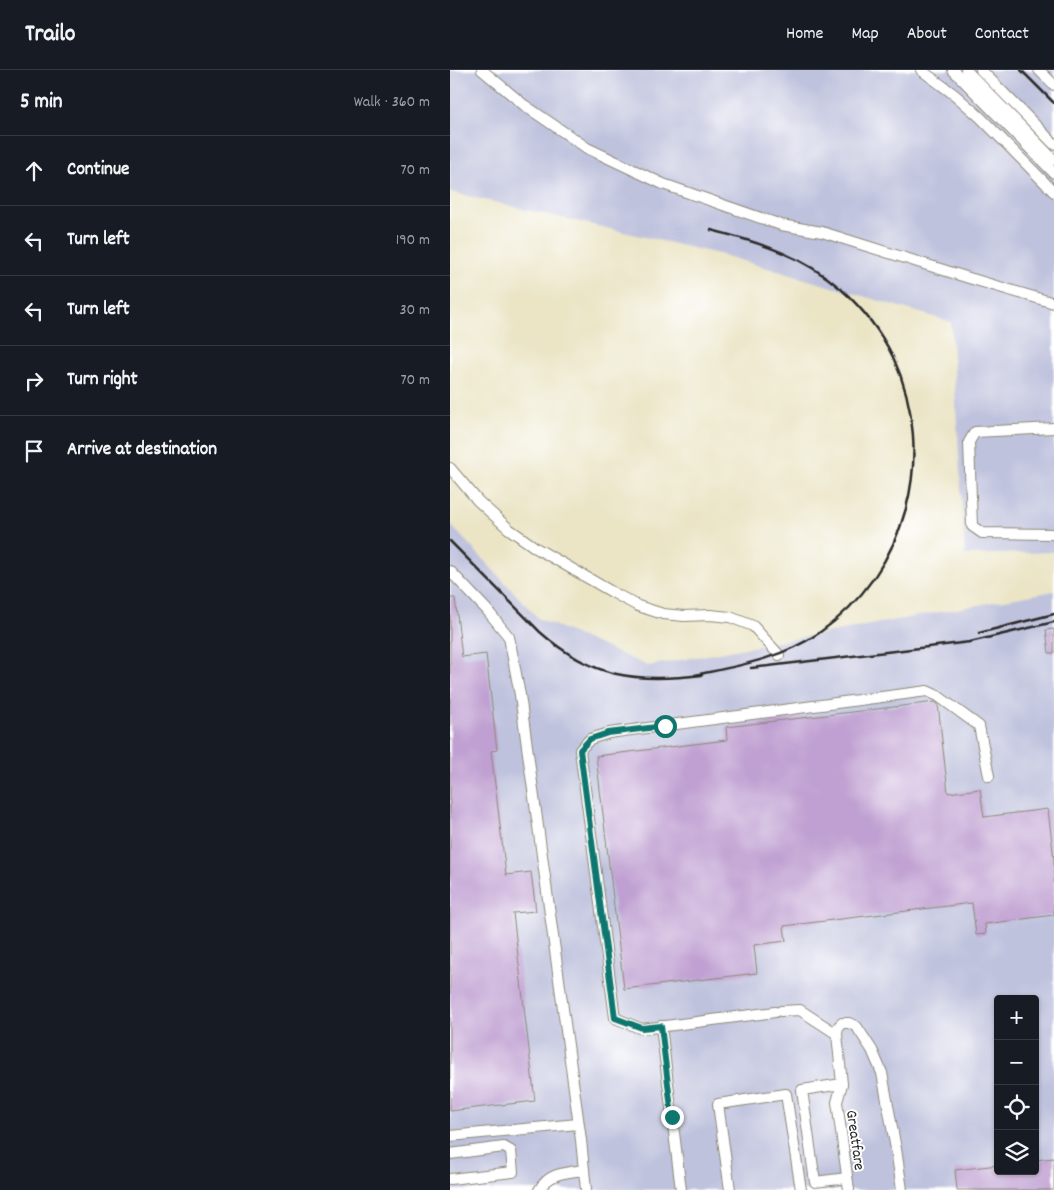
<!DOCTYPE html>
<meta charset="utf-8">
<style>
body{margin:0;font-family:Dekko,sans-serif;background:#242831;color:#f1f3f6}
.controls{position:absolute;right:15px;bottom:15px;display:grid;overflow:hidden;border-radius:5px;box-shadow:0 1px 4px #0004}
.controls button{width:45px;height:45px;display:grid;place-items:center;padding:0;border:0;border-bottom:1px solid #363941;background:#171b24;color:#f1f3f6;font:25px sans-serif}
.stop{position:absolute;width:15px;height:15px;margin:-11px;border:4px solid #0f766e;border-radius:50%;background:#fff}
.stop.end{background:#0f766e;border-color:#fff;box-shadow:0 1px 5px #0008}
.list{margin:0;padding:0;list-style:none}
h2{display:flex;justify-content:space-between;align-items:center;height:65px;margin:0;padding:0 20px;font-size:21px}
h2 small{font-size:16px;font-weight:400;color:#9ea1a6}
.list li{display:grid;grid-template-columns:32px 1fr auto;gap:15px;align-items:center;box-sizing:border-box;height:70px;padding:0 20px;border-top:1px solid #363941}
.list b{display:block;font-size:19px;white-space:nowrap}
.list em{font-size:16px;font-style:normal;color:#9ea1a6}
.icon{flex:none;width:28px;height:28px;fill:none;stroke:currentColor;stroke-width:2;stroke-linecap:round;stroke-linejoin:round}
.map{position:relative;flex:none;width:604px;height:1120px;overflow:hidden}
header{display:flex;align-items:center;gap:30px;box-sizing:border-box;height:70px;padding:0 25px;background:#171b24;border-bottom:1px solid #363941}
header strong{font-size:24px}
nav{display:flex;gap:28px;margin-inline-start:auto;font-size:18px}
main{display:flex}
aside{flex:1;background:#171b24}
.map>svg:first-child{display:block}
</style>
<header>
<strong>Trailo</strong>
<nav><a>Home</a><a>Map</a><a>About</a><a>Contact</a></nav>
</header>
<main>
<aside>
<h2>5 min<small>Walk · 360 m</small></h2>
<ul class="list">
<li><svg class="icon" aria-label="ahead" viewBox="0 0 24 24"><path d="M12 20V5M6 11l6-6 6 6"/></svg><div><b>Continue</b></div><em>70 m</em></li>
<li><svg class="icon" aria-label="left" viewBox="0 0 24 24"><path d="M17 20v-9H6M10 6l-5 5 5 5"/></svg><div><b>Turn left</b></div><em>190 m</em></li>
<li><svg class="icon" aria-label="left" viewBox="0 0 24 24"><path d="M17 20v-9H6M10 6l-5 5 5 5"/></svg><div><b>Turn left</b></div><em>30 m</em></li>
<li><svg class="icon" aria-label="right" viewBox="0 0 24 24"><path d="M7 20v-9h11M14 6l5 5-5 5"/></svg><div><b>Turn right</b></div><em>70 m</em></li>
<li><svg class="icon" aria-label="arrive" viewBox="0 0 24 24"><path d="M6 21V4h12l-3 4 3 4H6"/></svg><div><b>Arrive at destination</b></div></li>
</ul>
</aside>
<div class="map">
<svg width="604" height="1120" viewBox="0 0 604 1120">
<rect width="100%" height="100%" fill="#fff"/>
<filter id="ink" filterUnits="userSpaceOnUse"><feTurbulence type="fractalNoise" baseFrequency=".02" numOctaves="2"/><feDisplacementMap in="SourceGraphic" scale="10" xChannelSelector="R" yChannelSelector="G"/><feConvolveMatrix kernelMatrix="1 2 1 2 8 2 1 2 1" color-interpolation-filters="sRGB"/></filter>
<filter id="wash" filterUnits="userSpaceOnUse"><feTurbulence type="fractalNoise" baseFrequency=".0096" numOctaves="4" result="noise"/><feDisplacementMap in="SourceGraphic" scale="20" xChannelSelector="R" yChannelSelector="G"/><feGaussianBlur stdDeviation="1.12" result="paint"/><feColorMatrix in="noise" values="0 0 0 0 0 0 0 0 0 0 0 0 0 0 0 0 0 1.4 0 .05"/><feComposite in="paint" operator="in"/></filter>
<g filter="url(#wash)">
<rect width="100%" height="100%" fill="#ebe5c6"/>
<!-- industrial -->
<g fill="#bfc2dd" fill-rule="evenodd">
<path d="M0,0H604V482L515,485L501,252L273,185L0,122Z"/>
<path d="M0,454L88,548L198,596L604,521V1120H0ZM548,929H585V1101H548Z"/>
</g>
<g id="blocks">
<!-- building -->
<g fill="#c0a0d2">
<path d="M0,528H5L12,587L36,584L47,680L41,681L56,805L81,802L86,841L63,843L85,1031L0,1041Z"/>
<path d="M604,559V583H599L596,560Z"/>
<path d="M485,632L488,634L498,723L530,719L534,747L598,739L604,790V845L535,854L536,864L526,865L522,833L334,856L336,871L304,875L307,903L174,919L146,686L277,670L276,657Z"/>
<path d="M604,1088V1120H507L505,1100L548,1095V1101H585V1090Z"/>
</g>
</g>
</g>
<g filter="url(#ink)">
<use href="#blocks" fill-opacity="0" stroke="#8b8878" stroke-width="1"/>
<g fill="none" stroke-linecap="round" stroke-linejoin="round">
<!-- minor casing -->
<g stroke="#8b8878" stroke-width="12">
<g id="minor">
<path d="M32,0L74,35L137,78L213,114L331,155L372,162L519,208L604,233"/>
<path d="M471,0L505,25L530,47L604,122"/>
<path d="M503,0L604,103"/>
<path d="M516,0L604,90"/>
<path d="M531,0L604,74"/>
<path d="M589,0L604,15"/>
<path d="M604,358L525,362L519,372L522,456L532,463L604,464"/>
<path d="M0,398L28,431L59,459L86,478L162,522L188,536L213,544L234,546L260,545L280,547L303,556L329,585"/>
<path d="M0,501L37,540L59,567L70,625L131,1070L136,1120"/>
<path d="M331,941L350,940L387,964"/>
<path d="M325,942L192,959L165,948L130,680L140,669L159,663L477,621L488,626L529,656L539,706"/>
<path d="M211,956L231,1120"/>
<path d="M392,1014L352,1020L365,1112L397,1108"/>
<path d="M0,1066L128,1054"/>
<path d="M0,1084L54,1077L61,1081L63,1102L0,1109"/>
<path d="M89,1120C100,1102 115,1103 134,1100"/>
<path d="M280,1120L268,1034L336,1024L351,1120"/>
<path d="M399,1120L387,1032L392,1014L387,964L388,957L392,953H399L407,957L422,980L432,1003L446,1079L452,1120"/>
</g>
</g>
<!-- minor -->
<use href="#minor" stroke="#fff" stroke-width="10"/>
<!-- rail -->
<g stroke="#2b2b2b" stroke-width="2.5">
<path d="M571,0L604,33"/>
<path d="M0,471L90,562C142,608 185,613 252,605"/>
<path d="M529,563L604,544"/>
<path d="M301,598L520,572L604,552"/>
<path d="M245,605C288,596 331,589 369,563C457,501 488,386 443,287C431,262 412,238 391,219C354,186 308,172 261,160"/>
</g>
</g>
</g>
<g fill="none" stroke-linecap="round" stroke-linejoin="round" filter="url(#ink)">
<!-- route -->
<path stroke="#0f766e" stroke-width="6" d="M215,656L158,663L140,669L130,680L165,948L192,958L211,956L222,1047"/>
</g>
<g text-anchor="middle" stroke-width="4" stroke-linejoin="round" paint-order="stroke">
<!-- street labels -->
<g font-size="16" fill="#2b2b2b" stroke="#fff">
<text transform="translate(407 1070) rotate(82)" y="6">Greatfare</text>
</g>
</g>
</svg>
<div class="controls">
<button>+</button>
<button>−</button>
<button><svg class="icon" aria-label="locate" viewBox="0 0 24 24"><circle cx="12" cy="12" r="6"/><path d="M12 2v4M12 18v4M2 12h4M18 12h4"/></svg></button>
<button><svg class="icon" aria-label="layers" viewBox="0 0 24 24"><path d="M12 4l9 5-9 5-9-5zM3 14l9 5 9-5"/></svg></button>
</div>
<div class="stop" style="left:215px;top:656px"></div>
<div class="stop end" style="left:222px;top:1047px"></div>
</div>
</main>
